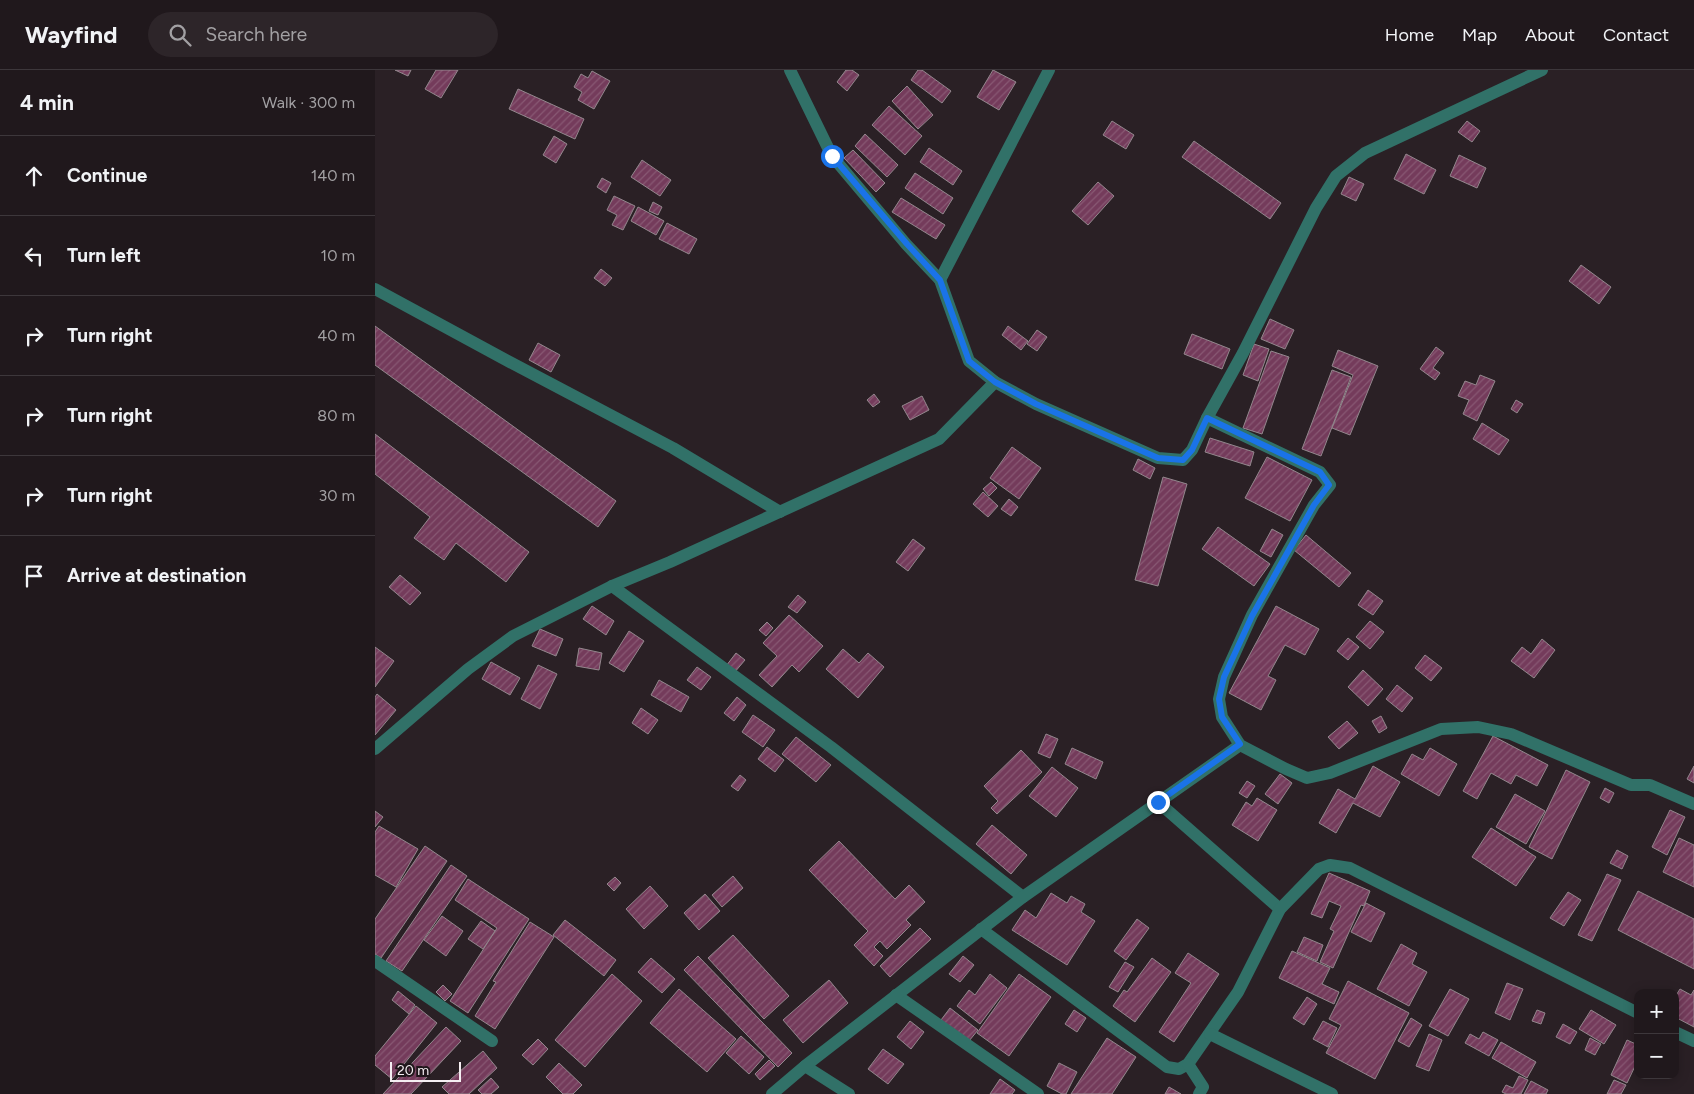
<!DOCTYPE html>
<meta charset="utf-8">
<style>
body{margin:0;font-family:Figtree,sans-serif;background:#2d2529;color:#f1f3f6}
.controls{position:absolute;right:15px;bottom:15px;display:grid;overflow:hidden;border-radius:10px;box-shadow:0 2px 12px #0003}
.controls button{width:45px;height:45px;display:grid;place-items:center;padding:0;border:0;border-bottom:1px solid #3d373b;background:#20181c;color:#f1f3f6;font:25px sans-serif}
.scale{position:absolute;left:15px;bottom:12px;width:71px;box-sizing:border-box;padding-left:5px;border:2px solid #f5eef2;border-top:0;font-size:14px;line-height:18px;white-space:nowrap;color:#f5eef2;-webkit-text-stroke:4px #20171b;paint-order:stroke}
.stop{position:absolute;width:15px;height:15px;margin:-11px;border:4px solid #1a73e8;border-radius:50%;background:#fff}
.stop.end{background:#1a73e8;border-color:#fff;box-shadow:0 1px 5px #0008}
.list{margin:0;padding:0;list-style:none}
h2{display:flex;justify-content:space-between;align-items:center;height:65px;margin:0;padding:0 20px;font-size:21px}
h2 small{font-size:16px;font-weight:400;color:#a2a0a3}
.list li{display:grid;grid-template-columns:32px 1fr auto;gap:15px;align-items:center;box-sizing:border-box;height:80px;padding:0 20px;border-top:1px solid #3d373b}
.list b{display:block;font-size:19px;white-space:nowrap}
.list em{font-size:16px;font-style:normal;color:#a2a0a3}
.icon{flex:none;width:28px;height:28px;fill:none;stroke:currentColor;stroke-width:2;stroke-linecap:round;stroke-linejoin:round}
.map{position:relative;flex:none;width:1319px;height:1024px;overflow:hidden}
header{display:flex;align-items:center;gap:30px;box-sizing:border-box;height:70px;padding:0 25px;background:#20181c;border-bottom:1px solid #3d373b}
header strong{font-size:24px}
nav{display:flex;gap:28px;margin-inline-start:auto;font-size:18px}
.search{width:350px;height:45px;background:#2d2529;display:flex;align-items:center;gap:12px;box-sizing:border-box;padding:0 18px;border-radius:28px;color:#a2a0a3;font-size:19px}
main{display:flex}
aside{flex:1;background:#20181c}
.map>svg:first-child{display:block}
</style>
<header>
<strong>Wayfind</strong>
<div class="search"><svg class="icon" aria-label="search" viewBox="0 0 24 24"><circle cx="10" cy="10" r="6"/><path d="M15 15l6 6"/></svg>Search here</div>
<nav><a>Home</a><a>Map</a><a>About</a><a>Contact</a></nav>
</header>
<main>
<aside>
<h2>4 min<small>Walk · 300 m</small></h2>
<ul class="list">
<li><svg class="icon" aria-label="ahead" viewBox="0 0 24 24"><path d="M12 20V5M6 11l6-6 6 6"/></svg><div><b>Continue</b></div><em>140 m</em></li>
<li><svg class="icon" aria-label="left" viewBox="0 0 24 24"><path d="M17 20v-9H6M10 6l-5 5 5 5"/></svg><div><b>Turn left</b></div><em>10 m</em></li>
<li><svg class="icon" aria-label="right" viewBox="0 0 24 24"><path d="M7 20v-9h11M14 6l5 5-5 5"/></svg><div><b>Turn right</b></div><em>40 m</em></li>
<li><svg class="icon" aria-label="right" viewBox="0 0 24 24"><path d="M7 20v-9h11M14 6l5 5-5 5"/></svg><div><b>Turn right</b></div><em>80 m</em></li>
<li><svg class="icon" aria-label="right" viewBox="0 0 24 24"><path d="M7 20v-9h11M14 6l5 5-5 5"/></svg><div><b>Turn right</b></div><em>30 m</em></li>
<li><svg class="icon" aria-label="arrive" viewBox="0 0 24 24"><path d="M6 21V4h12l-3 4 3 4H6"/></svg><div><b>Arrive at destination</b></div></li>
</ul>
</aside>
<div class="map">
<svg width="1319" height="1024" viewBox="0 0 1319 1024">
<defs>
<pattern id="building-hatch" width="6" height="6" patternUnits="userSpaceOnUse" patternTransform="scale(1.25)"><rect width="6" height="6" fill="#743b5b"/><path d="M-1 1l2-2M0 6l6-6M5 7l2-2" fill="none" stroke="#885873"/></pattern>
</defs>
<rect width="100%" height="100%" fill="#2a2025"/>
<!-- building -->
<g fill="url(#building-hatch)" stroke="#93878d">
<path d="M20,0H36L33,6Z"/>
<path d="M61,0H83L66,28L50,19Z"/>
<path d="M471,0H477L484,5L472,21L462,12Z"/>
<path d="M543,0H547L576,21L567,33L536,10Z"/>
<path d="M618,0L641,12L624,40L602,27Z"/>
<path d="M217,1L235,11L219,39L203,30L207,22L199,17L206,4L213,8Z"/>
<path d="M532,16L558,45L543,59L517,31Z"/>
<path d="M143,19L209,49L200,69L134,39Z"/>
<path d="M514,36L547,66L530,85L497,55Z"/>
<path d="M737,51L759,65L751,79L728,65Z"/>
<path d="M1092,51L1105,61L1097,72L1083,62Z"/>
<path d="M490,64L523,95L512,107L480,76Z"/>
<path d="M179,66L192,74L181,93L168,85Z"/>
<path d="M819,71L906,133L895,149L807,87Z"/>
<path d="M554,78L587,101L578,115L545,92Z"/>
<path d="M478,80L510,113L501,122L469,88Z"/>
<path d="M1031,84L1061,100L1049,124L1019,109Z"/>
<path d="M1084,85L1111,98L1102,118L1075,106Z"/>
<path d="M267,90L296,110L285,126L256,107Z"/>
<path d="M540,103L578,128L568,144L530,118Z"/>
<path d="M974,107L989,114L981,131L966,124Z"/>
<path d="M227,108L236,113L231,123L222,117Z"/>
<path d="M723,112L739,126L713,155L697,141Z"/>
<path d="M239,126L260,136L248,160L237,155L242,145L232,140Z"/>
<path d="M526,128L570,155L561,169L517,142Z"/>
<path d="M278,132L287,137L283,145L274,141Z"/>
<path d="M263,137L289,151L281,165L256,151Z"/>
<path d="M292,153L322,169L314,184L284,169Z"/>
<path d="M1206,195L1236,217L1224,234L1194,211Z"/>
<path d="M226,199L237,208L230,216L219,208Z"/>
<path d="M895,249L919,260L910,279L886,269Z"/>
<path d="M0,256L241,431L223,457L0,295Z"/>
<path d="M633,256L653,271L646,280L627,265Z"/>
<path d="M662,260L672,267L662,281L652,274Z"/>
<path d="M817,264L855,279L847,299L809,284Z"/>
<path d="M163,273L185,285L176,302L154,290Z"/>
<path d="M879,274L894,279L883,311L868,305Z"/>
<path d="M1061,277L1069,283L1058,298L1065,303L1060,310L1045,299Z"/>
<path d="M963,280L1003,296L975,365L957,358L978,305L957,296Z"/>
<path d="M896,281L914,287L887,364L868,358Z"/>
<path d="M957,300L976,307L946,386L927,379Z"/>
<path d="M1105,305L1120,311L1102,351L1088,344L1094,330L1083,326L1090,311L1101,315Z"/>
<path d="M499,324L505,332L498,337L492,330Z"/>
<path d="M547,326L554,340L535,350L527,336Z"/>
<path d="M1141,330L1148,334L1142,343L1136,339Z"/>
<path d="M1107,353L1134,370L1124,385L1098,369Z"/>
<path d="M0,364L154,482L131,512L81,473L69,490L39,468L55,447L0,404Z"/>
<path d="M835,368L879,382L875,396L830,382Z"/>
<path d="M637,377L666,398L644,429L615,408Z"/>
<path d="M892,387L937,410L915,451L870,428Z"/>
<path d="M763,389L780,398L775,409L758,400Z"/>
<path d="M788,407L812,414L783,516L760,510Z"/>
<path d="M616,412L622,418L614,426L608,419Z"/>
<path d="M608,422L623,436L613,447L598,434Z"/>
<path d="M634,429L643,437L636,446L626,439Z"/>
<path d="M843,457L895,494L879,516L827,479Z"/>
<path d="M897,459L908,465L896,487L885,481Z"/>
<path d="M931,465L976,503L964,517L919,480Z"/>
<path d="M538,469L550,478L533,501L521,492Z"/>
<path d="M25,505L46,523L35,535L14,517Z"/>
<path d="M993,520L1008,531L998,545L983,535Z"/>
<path d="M423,525L431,532L422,543L413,537Z"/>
<path d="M217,536L239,551L231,565L208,549Z"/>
<path d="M901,536L944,559L930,585L910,575L893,606L901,610L886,640L854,623Z"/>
<path d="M414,545L448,576L424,602L417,595L397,617L384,605L402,586L388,573Z"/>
<path d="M995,551L1009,562L995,579L981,567Z"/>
<path d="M392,552L398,558L391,566L384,560Z"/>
<path d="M165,559L188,569L181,586L157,576Z"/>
<path d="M254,561L269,571L249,602L234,593Z"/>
<path d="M973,568L984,577L973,590L962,581Z"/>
<path d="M1167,569L1180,580L1159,608L1136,591L1147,577L1156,584Z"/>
<path d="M0,577L19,591L0,617Z"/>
<path d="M204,578L227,583L224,600L201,596Z"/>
<path d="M468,579L484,593L493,583L509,597L483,628L451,599Z"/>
<path d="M361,583L370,590L359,603L351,596Z"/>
<path d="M1050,585L1067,598L1056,611L1040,598Z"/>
<path d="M116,592L145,608L135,625L107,609Z"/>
<path d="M163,595L182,604L165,639L146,629Z"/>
<path d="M322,597L336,607L326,620L312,610Z"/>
<path d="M988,600L1008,619L993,636L973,617Z"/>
<path d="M284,610L314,627L306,642L276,625Z"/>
<path d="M1022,615L1038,628L1027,642L1011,629Z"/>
<path d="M2,624L21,640L0,665V627Z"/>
<path d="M362,627L371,635L359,651L349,643Z"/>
<path d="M266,638L283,650L273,664L257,653Z"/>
<path d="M378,645L400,660L388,677L367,662Z"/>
<path d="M1006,646L1012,658L1004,663L997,651Z"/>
<path d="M972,651L983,663L964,679L953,667Z"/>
<path d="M671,664L683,669L675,688L663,683Z"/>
<path d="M1118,666L1173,695L1162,716L1141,705L1136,714L1116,703L1102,729L1088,721Z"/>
<path d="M421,667L456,695L441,712L407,684Z"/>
<path d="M392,677L409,690L400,702L383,689Z"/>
<path d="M697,678L728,692L721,709L690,694Z"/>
<path d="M1055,678L1082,694L1064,726L1026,704L1037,684L1048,690Z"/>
<path d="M646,680L667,702L622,744L616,738L623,731L609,716Z"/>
<path d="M998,696L1025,712L1005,747L978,733L961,763L944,753L963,719L980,729Z"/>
<path d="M1319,696V713L1312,709Z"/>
<path d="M677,697L703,718L681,747L654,726Z"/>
<path d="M1191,700L1215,712L1177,789L1154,777Z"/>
<path d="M905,704L917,713L903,734L890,724Z"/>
<path d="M365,705L371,710L363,721L356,716Z"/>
<path d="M872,711L880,716L872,728L864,723Z"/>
<path d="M1230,718L1239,723L1234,733L1225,728Z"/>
<path d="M1140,724L1170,741L1151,774L1121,757Z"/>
<path d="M882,728L902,740L883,771L857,755L871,732L877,736Z"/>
<path d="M1295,740L1310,747L1292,785L1277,777Z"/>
<path d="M0,741L8,747L0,757Z"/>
<path d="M617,755L652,785L636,804L601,774Z"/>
<path d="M4,756L43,779L21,817L0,805V762Z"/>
<path d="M1116,758L1161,787L1141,816L1097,787Z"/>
<path d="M1304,768L1319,775V817L1288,802Z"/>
<path d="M464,771L520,829L534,815L550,832L531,850L536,855L512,879L505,871L499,877L508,886L499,896L479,875L493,861L434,800Z"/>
<path d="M50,776L72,791L6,888L0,884V849Z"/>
<path d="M1242,780L1253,786L1247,799L1235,793Z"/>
<path d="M76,795L92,806L27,901L11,891Z"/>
<path d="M954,803L995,821L989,836L986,835L958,898L945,892L959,861L955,859L966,836L954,831L947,848L936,844Z"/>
<path d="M1232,804L1246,810L1217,871L1203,865Z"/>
<path d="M358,806L368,818L347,837L337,825Z"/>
<path d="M240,807L246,813L239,821L232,814Z"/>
<path d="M93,809L154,849L93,943L75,931L122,858L80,830Z"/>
<path d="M275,816L293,836L269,859L251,839Z"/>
<path d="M1263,821L1319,849V899L1243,860Z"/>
<path d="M1193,822L1206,830L1189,856L1175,848Z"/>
<path d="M676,823L692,833L696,826L710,834L706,842L720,851L692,895L637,860L650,840L661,848Z"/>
<path d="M330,824L345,841L324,860L309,843Z"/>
<path d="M991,833L1010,843L996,872L976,862Z"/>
<path d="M67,846L88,861L71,886L49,870Z"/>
<path d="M762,849L774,858L751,890L739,881Z"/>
<path d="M190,850L241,890L229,906L178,865Z"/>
<path d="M106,851L120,861L108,879L93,869Z"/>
<path d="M155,852L179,867L120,959L100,946L121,912L118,911Z"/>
<path d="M545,858L556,869L515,907L505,896Z"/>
<path d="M358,865L414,926L389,949L333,888Z"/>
<path d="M929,867L948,875L942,891L922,882Z"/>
<path d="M1026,874L1042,883L1037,894L1052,902L1034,936L1002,919Z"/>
<path d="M917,881L955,898L947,914L964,922L959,934L904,908Z"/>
<path d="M813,883L844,904L799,972L784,962L816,913L800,903Z"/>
<path d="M323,886L417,983L403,997L309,900Z"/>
<path d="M588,886L599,895L585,912L574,904Z"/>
<path d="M276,888L300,909L287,923L263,902Z"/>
<path d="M777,888L796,902L760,952L738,936L749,920L752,922Z"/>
<path d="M750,892L759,897L743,922L734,917Z"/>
<path d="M237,904L267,931L210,997L180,970Z"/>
<path d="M615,904L632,918L605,954L582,936L594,920L600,925Z"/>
<path d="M644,904L676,927L634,986L602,963Z"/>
<path d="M454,910L473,933L428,973L408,950Z"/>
<path d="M973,911L1034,943L1000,1009L951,983L966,955L954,949Z"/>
<path d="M1132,913L1148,919L1135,950L1120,943Z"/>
<path d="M68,915L77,924L70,931L61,922Z"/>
<path d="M304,919L361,969L332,1002L275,953Z"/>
<path d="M1075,919L1094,929L1073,966L1054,956Z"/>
<path d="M1305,919L1316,925L1319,920V957L1300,947V927Z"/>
<path d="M23,921L40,935L34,944L17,930Z"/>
<path d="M932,927L942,934L929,955L918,948Z"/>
<path d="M41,936L62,953L17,1009L0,995V986Z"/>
<path d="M575,938L603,960L594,971L566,950Z"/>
<path d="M699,940L711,948L702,962L690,954Z"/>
<path d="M1162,940L1170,943L1166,954L1157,951Z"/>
<path d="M1216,940L1241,955L1229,974L1204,959Z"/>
<path d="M1036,948L1047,955L1034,977L1023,971Z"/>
<path d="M535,951L549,962L536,979L522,967Z"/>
<path d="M948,951L962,958L953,977L938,969Z"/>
<path d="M1188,954L1202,962L1195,974L1181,967Z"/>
<path d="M71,957L86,971L36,1024H8Z"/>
<path d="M1108,962L1123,970L1114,986L1090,973L1095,964L1104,969Z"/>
<path d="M1054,964L1067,970L1054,1001L1041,996Z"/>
<path d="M366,966L389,987L374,1004L351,983Z"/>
<path d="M732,968L761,987L737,1024H696Z"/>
<path d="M1215,968L1226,974L1220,985L1210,980Z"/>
<path d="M163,969L173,979L158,995L147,985Z"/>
<path d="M1252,970L1263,975V990L1252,1013L1236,1005Z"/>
<path d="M1126,972L1161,992L1152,1008L1117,988Z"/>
<path d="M508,979L529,994L513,1014L493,999Z"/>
<path d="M108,981L122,998L94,1024H74L67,1017Z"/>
<path d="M394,990L400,996L385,1010L380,1004Z"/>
<path d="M184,993L207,1015L198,1024H188L171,1007Z"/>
<path d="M684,993L702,1002L691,1024H687L672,1016Z"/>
<path d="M1144,1006L1153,1010L1146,1024H1131L1127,1022L1131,1015L1138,1018Z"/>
<path d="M116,1008L124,1017L116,1024H107L103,1020Z"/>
<path d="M625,1009L640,1020L637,1024H615Z"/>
<path d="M1239,1010L1251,1015L1246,1024H1232Z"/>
<path d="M1156,1011L1173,1020L1171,1024H1149Z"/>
<path d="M794,1017L806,1024H790Z"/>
</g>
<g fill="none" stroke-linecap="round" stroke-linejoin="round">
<!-- street -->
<g stroke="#317168" stroke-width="12">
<path d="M415,0L457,86L531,174L565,210L594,291L620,312L661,334L783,388L808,390L817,380L832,348L868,283L941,138L961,106L990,83L1167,0"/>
<path d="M565,210L674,0"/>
<path d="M0,219L131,290L298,378L405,442"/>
<path d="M832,348L945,402L955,415L939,435L877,545L849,607L844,629L847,647L865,675L911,699L932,708L955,703L1066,659L1103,657L1136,664L1256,715H1275L1319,734"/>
<path d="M237,516L456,677L648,827"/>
<path d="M0,679L93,599L138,566L237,516L295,492L564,369L620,312"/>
<path d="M783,732L905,839"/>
<path d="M606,859L792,997L804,999L813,994L863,922L905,839L944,799L955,795L975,798L1263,943"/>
<path d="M0,891L117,971"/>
<path d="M521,925L663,1024"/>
<path d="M1300,962L1319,971"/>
<path d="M835,964L957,1024"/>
<path d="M813,994L828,1017L824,1024"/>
<path d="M430,996L474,1024"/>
<path d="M397,1024L430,996L648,827L865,675"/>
</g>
</g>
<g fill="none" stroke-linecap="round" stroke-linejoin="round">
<!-- route -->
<path stroke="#1a73e8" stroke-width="6" d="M457,86L532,174L565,210L594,291L620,312L661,334L783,388L808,390L817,380L832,348L945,402L954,415L939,435L877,546L849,607L844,629L847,647L865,674L783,732"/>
</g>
</svg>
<div class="controls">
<button>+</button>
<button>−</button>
</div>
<div class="scale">20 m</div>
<div class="stop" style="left:457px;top:86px"></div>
<div class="stop end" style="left:783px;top:732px"></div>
</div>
</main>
